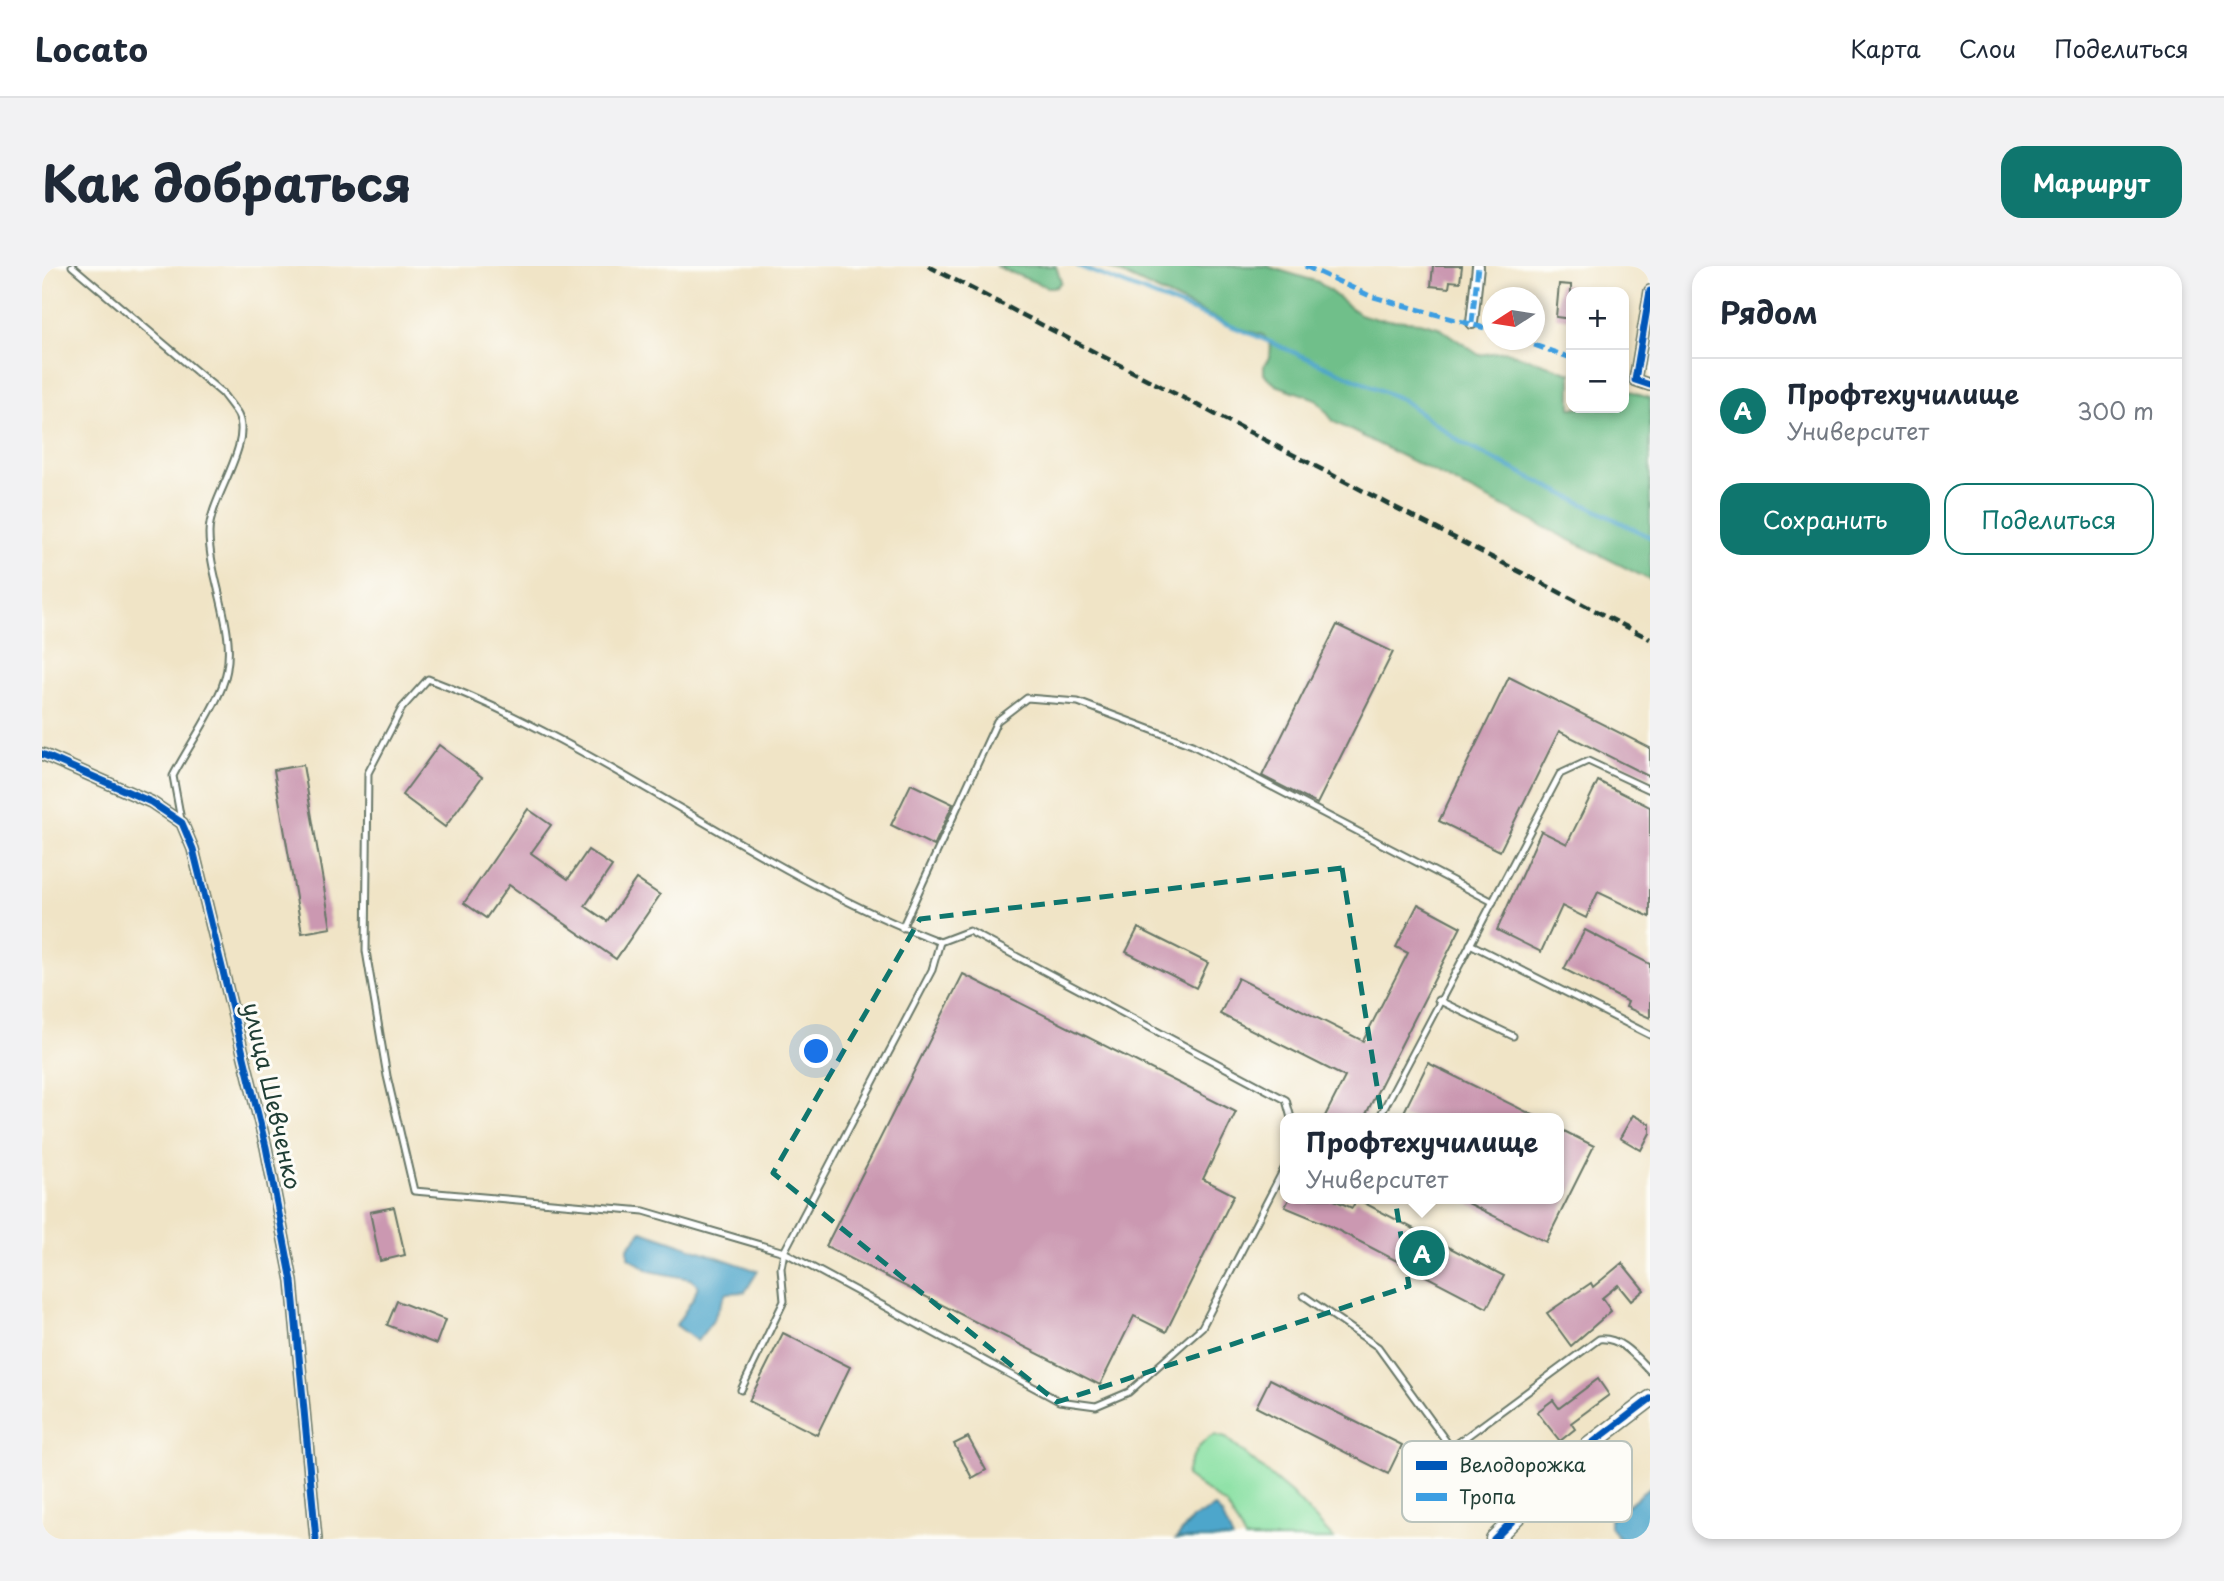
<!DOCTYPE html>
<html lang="ru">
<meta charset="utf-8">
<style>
body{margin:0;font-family:"Playpen Sans",sans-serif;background:#f2f2f3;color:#1f2937}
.controls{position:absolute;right:21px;top:21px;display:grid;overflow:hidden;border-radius:14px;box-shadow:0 4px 10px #0003}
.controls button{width:63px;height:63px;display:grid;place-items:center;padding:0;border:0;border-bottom:2px solid #e0e1e3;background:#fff;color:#1f2937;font:35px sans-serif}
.compass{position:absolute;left:1440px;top:21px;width:63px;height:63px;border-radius:50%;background:#fff;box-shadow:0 4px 10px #0003;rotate:258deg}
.you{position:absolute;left:775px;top:786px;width:24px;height:24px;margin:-18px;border:5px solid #fff;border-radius:50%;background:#1a73e8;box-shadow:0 0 0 10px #1a73e833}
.badge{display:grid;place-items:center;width:46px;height:46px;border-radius:50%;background:#0f766e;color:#fff;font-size:23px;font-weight:700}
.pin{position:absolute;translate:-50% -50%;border:4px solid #fff;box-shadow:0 2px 7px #0006}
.popup{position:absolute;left:1238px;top:847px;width:284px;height:91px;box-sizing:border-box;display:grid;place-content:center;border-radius:14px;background:#fff;filter:drop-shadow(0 2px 5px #0005);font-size:23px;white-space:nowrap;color:#747a83}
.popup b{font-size:26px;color:#1f2937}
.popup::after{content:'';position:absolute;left:50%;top:100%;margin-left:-14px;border:14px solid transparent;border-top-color:#fff}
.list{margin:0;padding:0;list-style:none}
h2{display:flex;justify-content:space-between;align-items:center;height:91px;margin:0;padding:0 28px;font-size:30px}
h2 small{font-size:23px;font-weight:400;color:#747a83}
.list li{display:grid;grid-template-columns:46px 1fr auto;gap:21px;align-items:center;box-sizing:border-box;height:105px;padding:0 28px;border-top:2px solid #e0e1e3}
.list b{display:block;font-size:26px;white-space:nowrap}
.list p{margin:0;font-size:23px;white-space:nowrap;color:#747a83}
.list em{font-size:23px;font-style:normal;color:#747a83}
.actions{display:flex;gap:14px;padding:21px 28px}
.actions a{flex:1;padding:16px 0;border:2px solid #0f766e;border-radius:21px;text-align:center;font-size:24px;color:#0f766e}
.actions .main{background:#0f766e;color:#fff}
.map{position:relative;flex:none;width:1608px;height:1273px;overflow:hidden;border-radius:21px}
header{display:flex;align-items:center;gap:42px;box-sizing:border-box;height:98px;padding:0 35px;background:#fff;border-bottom:2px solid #e0e1e3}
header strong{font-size:33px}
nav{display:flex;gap:38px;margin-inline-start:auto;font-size:24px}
.intro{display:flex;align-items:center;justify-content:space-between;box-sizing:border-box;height:168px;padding:0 42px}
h1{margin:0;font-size:49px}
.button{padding:18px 32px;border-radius:21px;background:#0f766e;color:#fff;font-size:24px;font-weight:700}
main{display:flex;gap:42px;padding:0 42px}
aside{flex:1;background:#fff;border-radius:21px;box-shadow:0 4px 10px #0003}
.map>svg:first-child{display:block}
</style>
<header>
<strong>Locato</strong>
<nav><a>Карта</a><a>Слои</a><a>Поделиться</a></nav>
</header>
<div class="intro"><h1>Как добраться</h1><a class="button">Маршрут</a></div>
<main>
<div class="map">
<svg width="1608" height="1273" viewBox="0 0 1608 1273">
<rect width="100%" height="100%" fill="#fdfcf7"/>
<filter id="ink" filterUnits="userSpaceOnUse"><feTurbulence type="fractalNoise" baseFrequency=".0143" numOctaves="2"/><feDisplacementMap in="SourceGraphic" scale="14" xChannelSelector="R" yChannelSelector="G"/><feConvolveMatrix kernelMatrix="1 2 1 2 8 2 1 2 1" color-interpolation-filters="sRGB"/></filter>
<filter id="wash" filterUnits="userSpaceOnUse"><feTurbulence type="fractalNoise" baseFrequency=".00686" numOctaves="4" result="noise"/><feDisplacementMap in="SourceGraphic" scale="28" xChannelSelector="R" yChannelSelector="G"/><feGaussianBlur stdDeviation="1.57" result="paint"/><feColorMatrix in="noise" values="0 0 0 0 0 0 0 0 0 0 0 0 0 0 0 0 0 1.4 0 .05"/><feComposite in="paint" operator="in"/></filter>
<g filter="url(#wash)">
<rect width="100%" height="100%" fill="#f0e4c6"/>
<!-- green -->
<path fill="#8be1a4" stroke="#558f6c" stroke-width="2" d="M1172,1169L1184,1172L1250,1228L1292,1273H1203L1185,1240L1144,1210C1146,1195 1158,1175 1172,1169Z"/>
<!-- forest -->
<g fill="#70bf8a" stroke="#487e5f" stroke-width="2">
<path d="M953,0H1014L1019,16L1014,21H1005Z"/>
<path d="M1063,0H1224L1276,16L1317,48L1335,53L1378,56L1396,61L1437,89L1462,85L1529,107V142H1582V124L1608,132V314L1292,156L1274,133L1234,119L1222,108V99C1231,88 1231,79 1221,69L1192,61Z"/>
</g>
<!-- water -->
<g fill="#4ea6cb" stroke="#367280" stroke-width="2">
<path d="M600,965L716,1005L703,1026L684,1027L670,1056L655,1075L634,1059L652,1031L656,1019L648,1013L608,1005L586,991V981Z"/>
<path d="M1608,1221V1273H1577L1568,1261V1253Z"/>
<path d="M1173,1241L1180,1249L1191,1273H1134L1151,1252Z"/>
</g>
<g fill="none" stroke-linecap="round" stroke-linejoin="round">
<!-- stream -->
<path stroke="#4ea6cb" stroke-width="4.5" d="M1036,0L1212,69L1361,134L1421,178L1608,271"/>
</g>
<g id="blocks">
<!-- building -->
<g fill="#cb98b1">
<path d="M1391,0H1420L1418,16L1408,15L1407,22L1389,20Z"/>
<path d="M1517,18L1529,19V53L1514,51Z"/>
<path d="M1295,359L1351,386L1275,538L1220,510Z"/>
<path d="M1467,411L1608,482V511L1517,465L1458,585L1397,555Z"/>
<path d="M397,479L440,511L403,561L360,529Z"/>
<path d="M261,499L289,662L260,667L232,504Z"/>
<path d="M1556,515L1608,541V651L1556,626L1544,652L1520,640L1499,686L1455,664L1499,565L1525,578Z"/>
<path d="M869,518L911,538L892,580L849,559Z"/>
<path d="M486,543L509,559L489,587L526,613L546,584L570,600L543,640L565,655L594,613L618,629L574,693L467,619L444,652L422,637Z"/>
<path d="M1376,638L1419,661L1322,852H1282L1303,811L1178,748L1196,712L1321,775L1366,687L1354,681Z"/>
<path d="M1096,662L1166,697L1154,722L1084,686Z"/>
<path d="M1543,664L1608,698V752L1584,741L1586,736L1522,703Z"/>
<path d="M921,708L1194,846L1161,913L1192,929L1124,1066L1092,1050L1058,1119L784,980Z"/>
<path d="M1386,797L1497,852H1359Z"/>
<path d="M1591,849L1608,858V867L1599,884L1578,872Z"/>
<path d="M1516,862L1552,880L1504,976L1418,933H1516Z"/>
<path d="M1247,933H1290L1310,942L1315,933L1462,1010L1445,1042L1284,958L1243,941Z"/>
<path d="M352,941L363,989L338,995L328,946Z"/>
<path d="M1580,997L1602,1024L1589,1035L1576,1019L1560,1032L1569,1045L1529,1080L1505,1047L1549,1017L1551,1021Z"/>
<path d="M355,1035L403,1054L394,1078L345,1059Z"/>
<path d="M741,1067L808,1101L775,1169L707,1135Z"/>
<path d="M1228,1113L1360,1179L1346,1208L1214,1141Z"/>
<path d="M1556,1113L1567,1129L1529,1157L1533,1163L1518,1175L1495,1146L1511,1134L1517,1142Z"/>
<path d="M926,1171L944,1204L930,1212L912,1178Z"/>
</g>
</g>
</g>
<g filter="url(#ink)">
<use href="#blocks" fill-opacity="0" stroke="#687767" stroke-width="2"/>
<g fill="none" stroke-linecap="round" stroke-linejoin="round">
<!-- lane casing -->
<g stroke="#687767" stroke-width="9">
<g id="lane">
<path d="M30,0L180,127C185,134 192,142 196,149C211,179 167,233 167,267C167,317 200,371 180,421C168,451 146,481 131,510L139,554"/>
<path d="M860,662L955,455L985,432L1036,436L1150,479L1451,636"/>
<path d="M1428,678L1608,769"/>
<path d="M1396,734L1471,770"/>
<path d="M1337,852L1518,508L1546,495L1608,524"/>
<path d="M1244,899L1160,1061L1087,1126L1054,1140L1017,1135L742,986L602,945L372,925L345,810L324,685L326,507L360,442L386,413C566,481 718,608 898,676L927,665L1244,834L1249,852"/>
<path d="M1262,1030L1336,1081L1409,1182L1461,1262"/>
<path d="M699,1124L742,1035L739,1002L742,986L890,704L898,676"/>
<path d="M1409,1182L1557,1073C1579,1071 1594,1091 1608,1105"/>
</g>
</g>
<!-- street casing -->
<g stroke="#687767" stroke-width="14">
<g id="street">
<path d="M1608,25L1593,114L1608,119"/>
<path d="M1430,57L1436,0"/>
<path d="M0,488L109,536L140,557L151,583L224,881L250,1015L274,1273"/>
</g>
</g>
<!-- secondary casing -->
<g stroke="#687767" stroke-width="19">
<path id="secondary" d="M1452,1273L1545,1181L1608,1133"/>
</g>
<!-- lane -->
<use href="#lane" stroke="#fff" stroke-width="5"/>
<!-- street -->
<use href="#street" stroke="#fff" stroke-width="10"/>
<!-- secondary -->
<use href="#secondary" stroke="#fff" stroke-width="16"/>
<!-- rail -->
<path stroke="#1f3d34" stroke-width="4.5" stroke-dasharray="10 5" stroke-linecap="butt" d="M886,0L1608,373"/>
<!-- quiet -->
<g stroke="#3c9ee2" stroke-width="5" stroke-dasharray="10 5" stroke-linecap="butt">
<path d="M1263,0L1328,30L1450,64"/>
<path d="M1430,57L1436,0"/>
<path d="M1478,74L1529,92"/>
</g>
<!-- cycleway casing -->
<g stroke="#fdfcf7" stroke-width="11">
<g id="cycleway">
<path d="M1608,25L1593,114L1608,119"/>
<path d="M0,488L109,536L140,557L151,583L224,881L250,1015L274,1273"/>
<path d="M1452,1273L1545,1181L1608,1133"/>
</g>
</g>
<!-- cycleway -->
<use href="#cycleway" stroke="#0057b8" stroke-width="7"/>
</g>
</g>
<!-- marked area -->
<path fill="none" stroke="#0f766e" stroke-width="5" stroke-dasharray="14 9" stroke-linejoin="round" d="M1300,602L1367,1020L1015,1136L731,907L878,653Z"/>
<g text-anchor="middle" stroke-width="6" stroke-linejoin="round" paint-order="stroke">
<!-- street labels -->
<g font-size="23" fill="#1f3d34" stroke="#fdfcf7">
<text transform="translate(230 830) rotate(77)" y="8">улица Шевченко</text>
</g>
</g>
<!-- legend -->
<rect x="1360" y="1175" width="230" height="81" rx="10" fill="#fdfcf7" stroke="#bac3bc" stroke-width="2"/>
<rect x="1374" y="1195" width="31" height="9" fill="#0057b8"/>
<rect x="1374" y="1227" width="31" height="8" fill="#3c9ee2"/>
<g font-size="19" fill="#1f3d34">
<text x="1417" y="1206">Велодорожка</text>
<text x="1417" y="1238">Тропа</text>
</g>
</svg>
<div class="controls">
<button>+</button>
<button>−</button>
</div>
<svg class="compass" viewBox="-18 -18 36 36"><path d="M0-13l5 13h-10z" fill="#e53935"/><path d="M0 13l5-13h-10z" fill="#747a83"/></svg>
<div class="you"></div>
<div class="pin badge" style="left:1380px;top:987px">A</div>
<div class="popup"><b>Профтехучилище</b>Университет</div>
</div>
<aside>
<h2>Рядом<small></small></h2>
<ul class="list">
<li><span class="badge">A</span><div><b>Профтехучилище</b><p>Университет</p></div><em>300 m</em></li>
</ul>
<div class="actions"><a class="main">Сохранить</a><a>Поделиться</a></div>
</aside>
</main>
